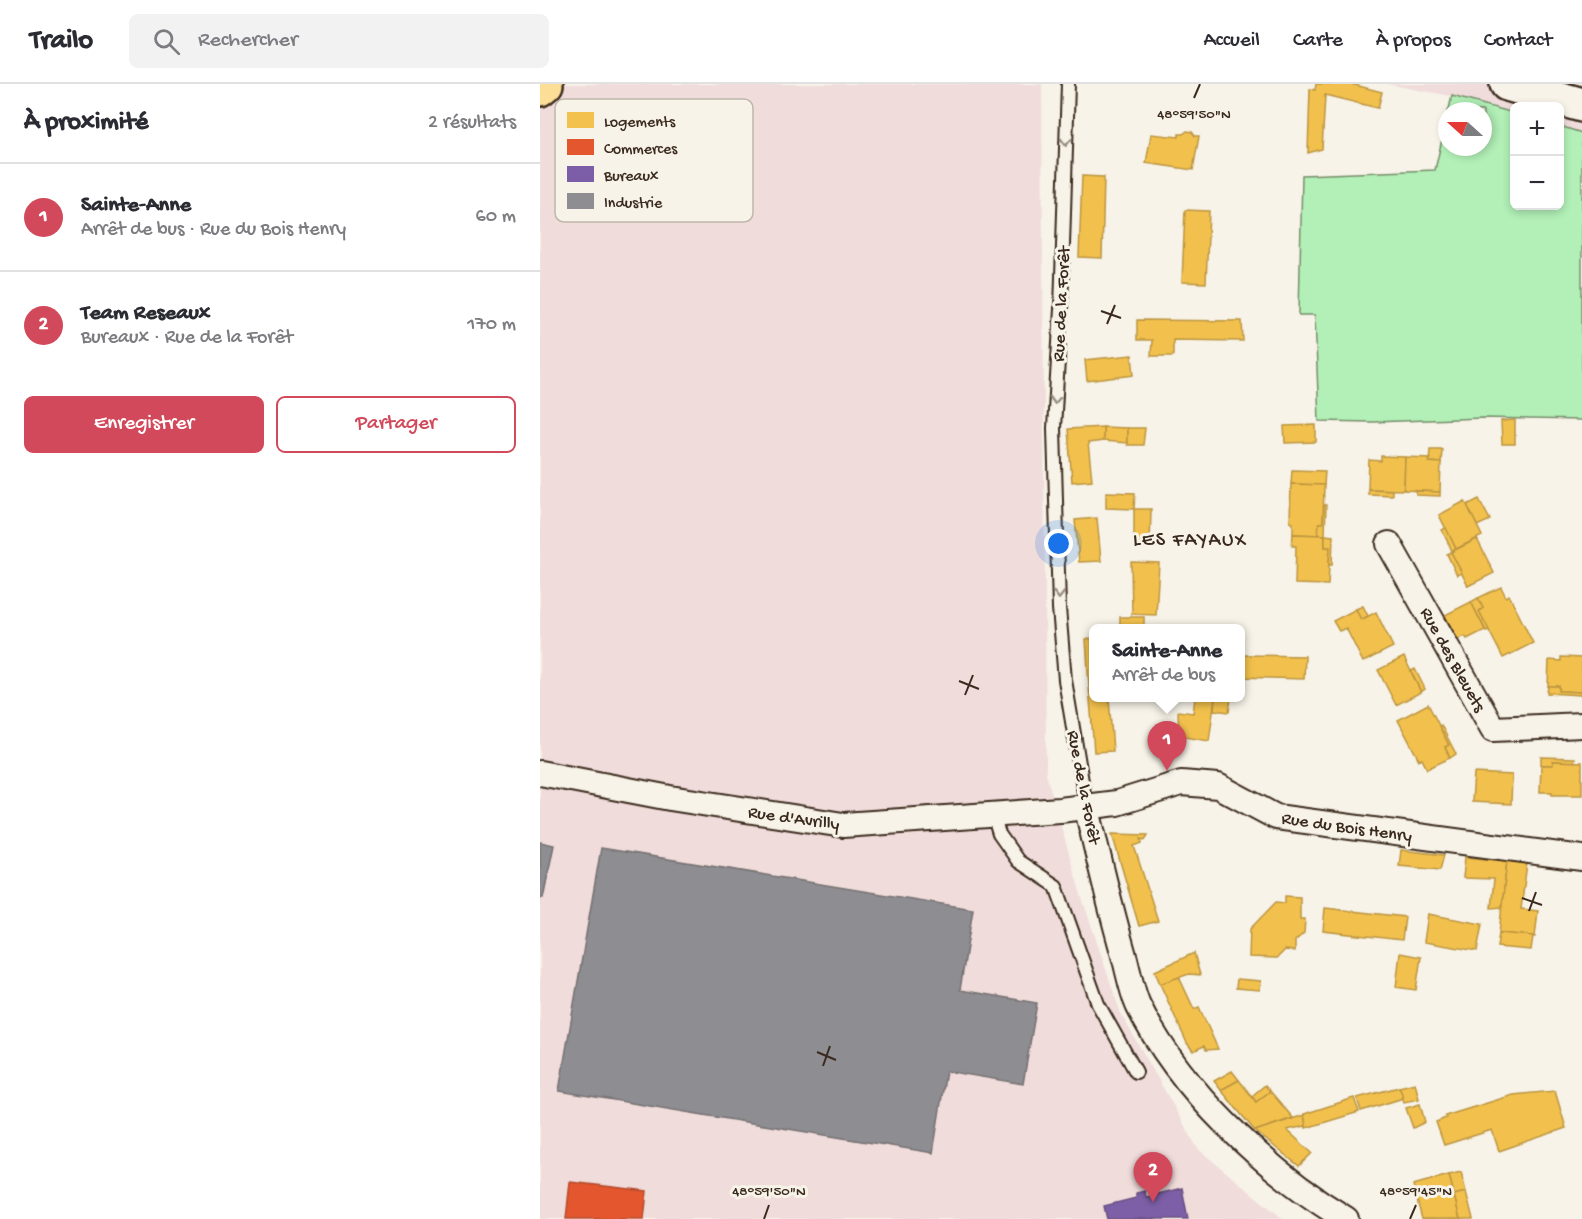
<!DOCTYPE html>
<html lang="fr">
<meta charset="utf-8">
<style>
body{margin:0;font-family:"Gochi Hand",sans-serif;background:#f2f2f3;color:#2b2b33}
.controls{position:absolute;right:18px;top:18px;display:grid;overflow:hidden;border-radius:9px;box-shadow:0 3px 9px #0003}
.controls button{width:54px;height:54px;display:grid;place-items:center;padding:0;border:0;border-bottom:2px solid #e1e1e2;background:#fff;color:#2b2b33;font:30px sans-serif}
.compass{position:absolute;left:898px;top:18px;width:54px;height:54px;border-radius:50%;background:#fff;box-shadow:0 3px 9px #0003;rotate:291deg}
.you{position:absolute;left:519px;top:460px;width:21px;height:21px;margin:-15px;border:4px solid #fff;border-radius:50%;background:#1a73e8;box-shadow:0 0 0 9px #1a73e833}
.badge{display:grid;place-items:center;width:39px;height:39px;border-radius:50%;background:#d1495b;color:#fff;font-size:20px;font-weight:700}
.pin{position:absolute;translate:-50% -50px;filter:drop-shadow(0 2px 3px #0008)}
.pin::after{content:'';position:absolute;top:32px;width:21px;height:18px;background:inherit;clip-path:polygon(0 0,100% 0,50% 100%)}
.popup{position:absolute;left:549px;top:540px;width:156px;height:78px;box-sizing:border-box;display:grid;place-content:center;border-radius:9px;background:#fff;filter:drop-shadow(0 2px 4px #0005);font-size:20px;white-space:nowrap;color:#7c7c81}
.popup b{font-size:22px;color:#2b2b33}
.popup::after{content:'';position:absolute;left:50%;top:100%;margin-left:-12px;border:12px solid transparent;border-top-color:#fff}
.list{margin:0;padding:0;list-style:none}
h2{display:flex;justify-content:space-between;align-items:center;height:78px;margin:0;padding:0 24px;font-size:26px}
h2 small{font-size:20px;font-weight:400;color:#7c7c81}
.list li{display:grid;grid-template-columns:39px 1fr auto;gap:18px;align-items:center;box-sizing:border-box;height:108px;padding:0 24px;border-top:2px solid #e1e1e2}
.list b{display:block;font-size:22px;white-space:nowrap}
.list p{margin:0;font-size:20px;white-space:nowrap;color:#7c7c81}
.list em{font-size:20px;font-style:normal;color:#7c7c81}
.actions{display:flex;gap:12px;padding:18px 24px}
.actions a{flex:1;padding:14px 0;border:2px solid #d1495b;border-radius:9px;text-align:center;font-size:21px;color:#d1495b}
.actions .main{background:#d1495b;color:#fff}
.icon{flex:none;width:33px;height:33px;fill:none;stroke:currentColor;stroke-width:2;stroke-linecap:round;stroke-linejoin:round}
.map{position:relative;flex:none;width:1042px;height:1135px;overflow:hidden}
header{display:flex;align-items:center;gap:36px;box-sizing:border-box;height:84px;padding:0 30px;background:#fff;border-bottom:2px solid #e1e1e2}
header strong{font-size:28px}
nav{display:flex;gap:33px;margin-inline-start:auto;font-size:21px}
.search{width:420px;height:54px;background:#f2f2f3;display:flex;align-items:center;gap:15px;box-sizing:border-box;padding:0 21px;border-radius:9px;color:#7c7c81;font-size:22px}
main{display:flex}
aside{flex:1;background:#fff}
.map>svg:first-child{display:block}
</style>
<header>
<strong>Trailo</strong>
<div class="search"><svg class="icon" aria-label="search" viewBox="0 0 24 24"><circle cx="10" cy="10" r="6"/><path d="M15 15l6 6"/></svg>Rechercher</div>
<nav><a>Accueil</a><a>Carte</a><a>À propos</a><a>Contact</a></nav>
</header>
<main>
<aside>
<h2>À proximité<small>2 résultats</small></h2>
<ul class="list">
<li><span class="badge">1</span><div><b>Sainte-Anne</b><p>Arrêt de bus · Rue du Bois Henry</p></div><em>60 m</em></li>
<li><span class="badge">2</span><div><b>Team Reseaux</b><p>Bureaux · Rue de la Forêt</p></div><em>170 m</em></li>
</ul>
<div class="actions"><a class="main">Enregistrer</a><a>Partager</a></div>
</aside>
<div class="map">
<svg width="1042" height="1135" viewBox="0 0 1042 1135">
<rect width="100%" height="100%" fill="#f7f3e8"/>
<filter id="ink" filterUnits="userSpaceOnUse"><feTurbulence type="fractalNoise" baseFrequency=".0167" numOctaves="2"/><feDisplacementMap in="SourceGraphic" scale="12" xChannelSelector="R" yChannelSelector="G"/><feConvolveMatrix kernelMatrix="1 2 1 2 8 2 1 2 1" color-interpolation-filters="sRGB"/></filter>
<g filter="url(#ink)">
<!-- built -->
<g fill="#f0dcdb">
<path d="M0,0H502L506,690L540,808L581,930L658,1065L743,1135H0Z"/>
<path d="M846,0H1042V49L1020,42V22H975L974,29L922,14Z"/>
</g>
<!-- green -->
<path fill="#b2f0b7" stroke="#768d6a" stroke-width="1.5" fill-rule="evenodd" d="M912,12L974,29L975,122H1020V42L1042,49V336L943,334L832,338L779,337L775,231H759L762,91L895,86ZM907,27H943V63H907Z"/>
<!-- homes -->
<g fill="#f2c14e" stroke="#bb9440" stroke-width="1.5">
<path d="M776,0H811L842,8L838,24L785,11L782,65L768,69L770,5L775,6Z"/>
<path d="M647,47L652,48L655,52H659L653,86L606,79L611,50L639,53V50H643Z"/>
<path d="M542,92L564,93L562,174L539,173Z"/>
<path d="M645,126L669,127L666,199L642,198Z"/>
<path d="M597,236L702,237L703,257L633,256V272H611L612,256H597Z"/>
<path d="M592,271L594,291L547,297L545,276Z"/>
<path d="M975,336V360H962L961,337Z"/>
<path d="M776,341V358L745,359L744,342Z"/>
<path d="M563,343L587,344V359L563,357Z"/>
<path d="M563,343V357L548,359L552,396L532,398L528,345Z"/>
<path d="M587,344H605L603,361H587Z"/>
<path d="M890,365H902L901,379L889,378Z"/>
<path d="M841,372L865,373L864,406L828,405L829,376L841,377Z"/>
<path d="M865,373L890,374L889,378L901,379L900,408L864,406Z"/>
<path d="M752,386L785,387L784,401L751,400Z"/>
<path d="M751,400L784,401L783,439H779L778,451L753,450V439L750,438Z"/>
<path d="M828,405L852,406V411L828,410Z"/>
<path d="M876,407L900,408V412L876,411Z"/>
<path d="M566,408L595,409L594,425L566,424Z"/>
<path d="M939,415L950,436L937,442L927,421Z"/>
<path d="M925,417L942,452L916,465L899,431Z"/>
<path d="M784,421H786L785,451H778L779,439H783Z"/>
<path d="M594,425H611L610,462H594Z"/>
<path d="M557,434L561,477L539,478L535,436Z"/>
<path d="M906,444L916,465L912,467L902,446Z"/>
<path d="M753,450L785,451V463H790L788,501L755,500L756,462H752Z"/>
<path d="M785,451L793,452L792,481H789L790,463H785Z"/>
<path d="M937,455L954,489L928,502L911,468Z"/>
<path d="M911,468L922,489L917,491L907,470Z"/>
<path d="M591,478L619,479L616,531L592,530Z"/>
<path d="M961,503L966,513L969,511L993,559L963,574L939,527L943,524L938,514Z"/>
<path d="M938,514L943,524L939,527L949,546L946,547L931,518Z"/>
<path d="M931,518L945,546L927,555L925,552L917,556L905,531Z"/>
<path d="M823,522L828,532L821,536L816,525Z"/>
<path d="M816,525L821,536L836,528L853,563L823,578L806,544L799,547L793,537Z"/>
<rect x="580" y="533" width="24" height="11"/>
<path d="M554,554V601L549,602L546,555Z"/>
<path d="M700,571L765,572L764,595L700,593Z"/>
<path d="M864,573L881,608L856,621L838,586Z"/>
<path d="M1021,573L1042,574V608L1019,607V602H1008L1009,576L1021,577Z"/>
<path d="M875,585L885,605L881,608L871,587Z"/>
<path d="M554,601V614H569L573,667L554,668L549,602Z"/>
<path d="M1008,602H1019V607L1041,608V611L1007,609Z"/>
<path d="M655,614H675L669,657L639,652L638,627L653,629Z"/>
<path d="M675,614H691L689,628L674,626Z"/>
<path d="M888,620L909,661L905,663L910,674L887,685L882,675L879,676L858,636Z"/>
<path d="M901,641L916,670L910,674L905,663L909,661L899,642Z"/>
<path d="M1001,673L1035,674L1034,678L1013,677V681H1001Z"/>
<path d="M1013,677L1042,678V711H1012V708H1000L1001,681H1013Z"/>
<path d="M934,689L972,691L971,720L932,718Z"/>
<path d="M572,750L608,751L605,756L601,755L602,759L594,762L618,837L599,842Z"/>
<path d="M861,766L904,771L900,786L859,782Z"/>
<path d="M925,773L967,777L962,823L951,824L954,795L923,794Z"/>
<path d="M967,777L987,779L981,825L998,827L995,853L959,849Z"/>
<path d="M745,812L760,813V835H765L764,849L755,857V867L745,866L737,874L709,873L710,845L736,818L745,819Z"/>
<path d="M785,824L865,833L862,856L783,847Z"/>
<path d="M888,830L942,840L937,867L884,858Z"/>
<path d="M959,849L993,852L991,866L957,863Z"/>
<path d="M654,869L660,891L649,890L620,900L615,887Z"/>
<path d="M860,869L881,873L876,906L856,903Z"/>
<path d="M639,893L654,925L659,923L678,965L666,966L664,962L653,967L647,959L620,900Z"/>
<path d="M697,895L721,897L720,906L696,904Z"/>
<path d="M692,987L699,996L681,1006L674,997Z"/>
<path d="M699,996L716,1018L730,1007L753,1034L715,1047L681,1006Z"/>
<path d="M875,999L879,1015L864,1018L859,1003Z"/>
<path d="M725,1001L730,1007L716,1018L712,1012Z"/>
<path d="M859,1003L863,1012L860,1015L821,1027L817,1014Z"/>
<path d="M1015,1007L1026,1044L959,1067L952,1046L904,1061L896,1038L906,1034L905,1032L973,1011Z"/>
<path d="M814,1014L819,1028L766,1044L764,1030Z"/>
<path d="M880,1020L885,1038L873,1044L866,1024Z"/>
<path d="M764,1031L766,1042L747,1046L772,1069L759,1082L715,1047Z"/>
<path d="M921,1088L926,1108L914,1111L909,1091Z"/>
<path d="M909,1091L920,1135H882L873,1101Z"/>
<path d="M926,1108L933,1135H920L914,1111Z"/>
</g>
<!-- shops -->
<path fill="#e4572e" stroke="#b14a29" stroke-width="1.5" d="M30,1098L107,1107L104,1135H26Z"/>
<!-- offices -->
<path fill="#7b5ea7" stroke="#684e7e" stroke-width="1.5" d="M642,1104L648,1135H567L564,1122L596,1114V1109L605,1107L606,1113Z"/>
<!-- industry -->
<g fill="#8d8d92" stroke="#746f6f" stroke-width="1.5">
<path d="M0,758L14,761L3,814L0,813Z"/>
<path d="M61,764L433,825L420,906L497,919L483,1000L406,987L393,1069L19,1007Z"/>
</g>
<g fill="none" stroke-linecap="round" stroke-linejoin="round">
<!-- service casing -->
<g stroke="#3b2a1e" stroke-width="16">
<g id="service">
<path d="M528,0L521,225L514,344L519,524L525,596L546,721"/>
<path d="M453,731L459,750L478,777L516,802L558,920L596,988"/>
</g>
</g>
<!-- minor casing -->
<g stroke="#3b2a1e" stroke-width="28">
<g id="minor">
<path d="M849,460L953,645L1042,641"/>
<path d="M0,689L130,714L303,741L520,726L577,719L641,699L678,702L736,733L1042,774"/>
<path d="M546,721C558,771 569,819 583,868C588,885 591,905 598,921C639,1005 726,1087 806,1135"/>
</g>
</g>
<!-- secondary casing -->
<g stroke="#3b2a1e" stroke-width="38">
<path id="secondary" d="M967,0L1042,21"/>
</g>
<!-- primary casing -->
<g stroke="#3b2a1e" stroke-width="38">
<path id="primary" d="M0,5L6,0"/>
</g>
<!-- service -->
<use href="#service" stroke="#f7f3e8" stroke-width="12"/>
<!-- minor -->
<use href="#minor" stroke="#f7f3e8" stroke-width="24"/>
<!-- secondary -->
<use href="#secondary" stroke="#f7f3e8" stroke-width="33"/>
<!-- primary -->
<use href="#primary" stroke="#fdde96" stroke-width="33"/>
</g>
<!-- one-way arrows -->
<defs><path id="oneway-chevron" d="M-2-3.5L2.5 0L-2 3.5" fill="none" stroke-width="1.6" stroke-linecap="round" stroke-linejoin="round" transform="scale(1.5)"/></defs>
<g stroke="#998e83">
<use href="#oneway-chevron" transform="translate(526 58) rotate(92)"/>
<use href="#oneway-chevron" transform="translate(515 316) rotate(93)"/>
<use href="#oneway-chevron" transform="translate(519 511) rotate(90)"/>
</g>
</g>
<!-- ticks -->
<path fill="none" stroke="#3b2a1e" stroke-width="2" d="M654,14L660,0M561,227L581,234M567,240L575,221M419,597L439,605M425,611L433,591M982,814L1002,821M989,827L996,808M277,968L296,976M283,982L290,962M224,1135L229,1121M870,1135L876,1121"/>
<g text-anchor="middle" stroke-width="6" stroke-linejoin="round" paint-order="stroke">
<!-- street labels -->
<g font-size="18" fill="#3b2a1e" stroke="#f7f3e8">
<text transform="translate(520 220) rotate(-87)" y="6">Rue de la Forêt</text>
<text transform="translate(914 575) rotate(61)" y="6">Rue des Bleuets</text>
<text transform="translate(545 703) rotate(79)" y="6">Rue de la Forêt</text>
<text transform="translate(254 733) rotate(8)" y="6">Rue d'Avrilly</text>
<text transform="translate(807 742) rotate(8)" y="6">Rue du Bois Henry</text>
</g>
<!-- neighbourhood labels -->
<g font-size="20" letter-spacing="1.5" fill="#3b2a1e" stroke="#f7f3e8">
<text x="650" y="461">LES FAYAUX</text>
</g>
</g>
<!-- legend -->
<rect x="15" y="15" width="198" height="123" rx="9" fill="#f7f3e8" stroke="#bfb7ab" stroke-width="1.5"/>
<rect x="27" y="28" width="27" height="16" fill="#f2c14e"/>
<rect x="27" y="55" width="27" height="16" fill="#e4572e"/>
<rect x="27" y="82" width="27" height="16" fill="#7b5ea7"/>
<rect x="27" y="109" width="27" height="16" fill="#8d8d92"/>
<g font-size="16" fill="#3b2a1e">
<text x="64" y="42">Logements</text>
<text x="64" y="69">Commerces</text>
<text x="64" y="96">Bureaux</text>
<text x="64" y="123">Industrie</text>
</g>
<g font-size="15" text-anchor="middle" fill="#3b2a1e" stroke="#f7f3e8" stroke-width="6" stroke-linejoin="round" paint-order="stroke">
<text x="654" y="34">48°59'50"N</text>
<text x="229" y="1111">48°59'50"N</text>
<text x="876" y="1111">48°59'45"N</text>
</g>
</svg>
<div class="controls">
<button>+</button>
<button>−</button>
</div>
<svg class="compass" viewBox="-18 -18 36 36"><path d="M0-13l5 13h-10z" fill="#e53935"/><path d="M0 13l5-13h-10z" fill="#7c7c81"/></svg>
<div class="you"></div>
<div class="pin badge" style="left:627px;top:687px">1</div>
<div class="popup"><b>Sainte-Anne</b>Arrêt de bus</div>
<div class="pin badge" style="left:613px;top:1118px">2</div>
</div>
</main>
